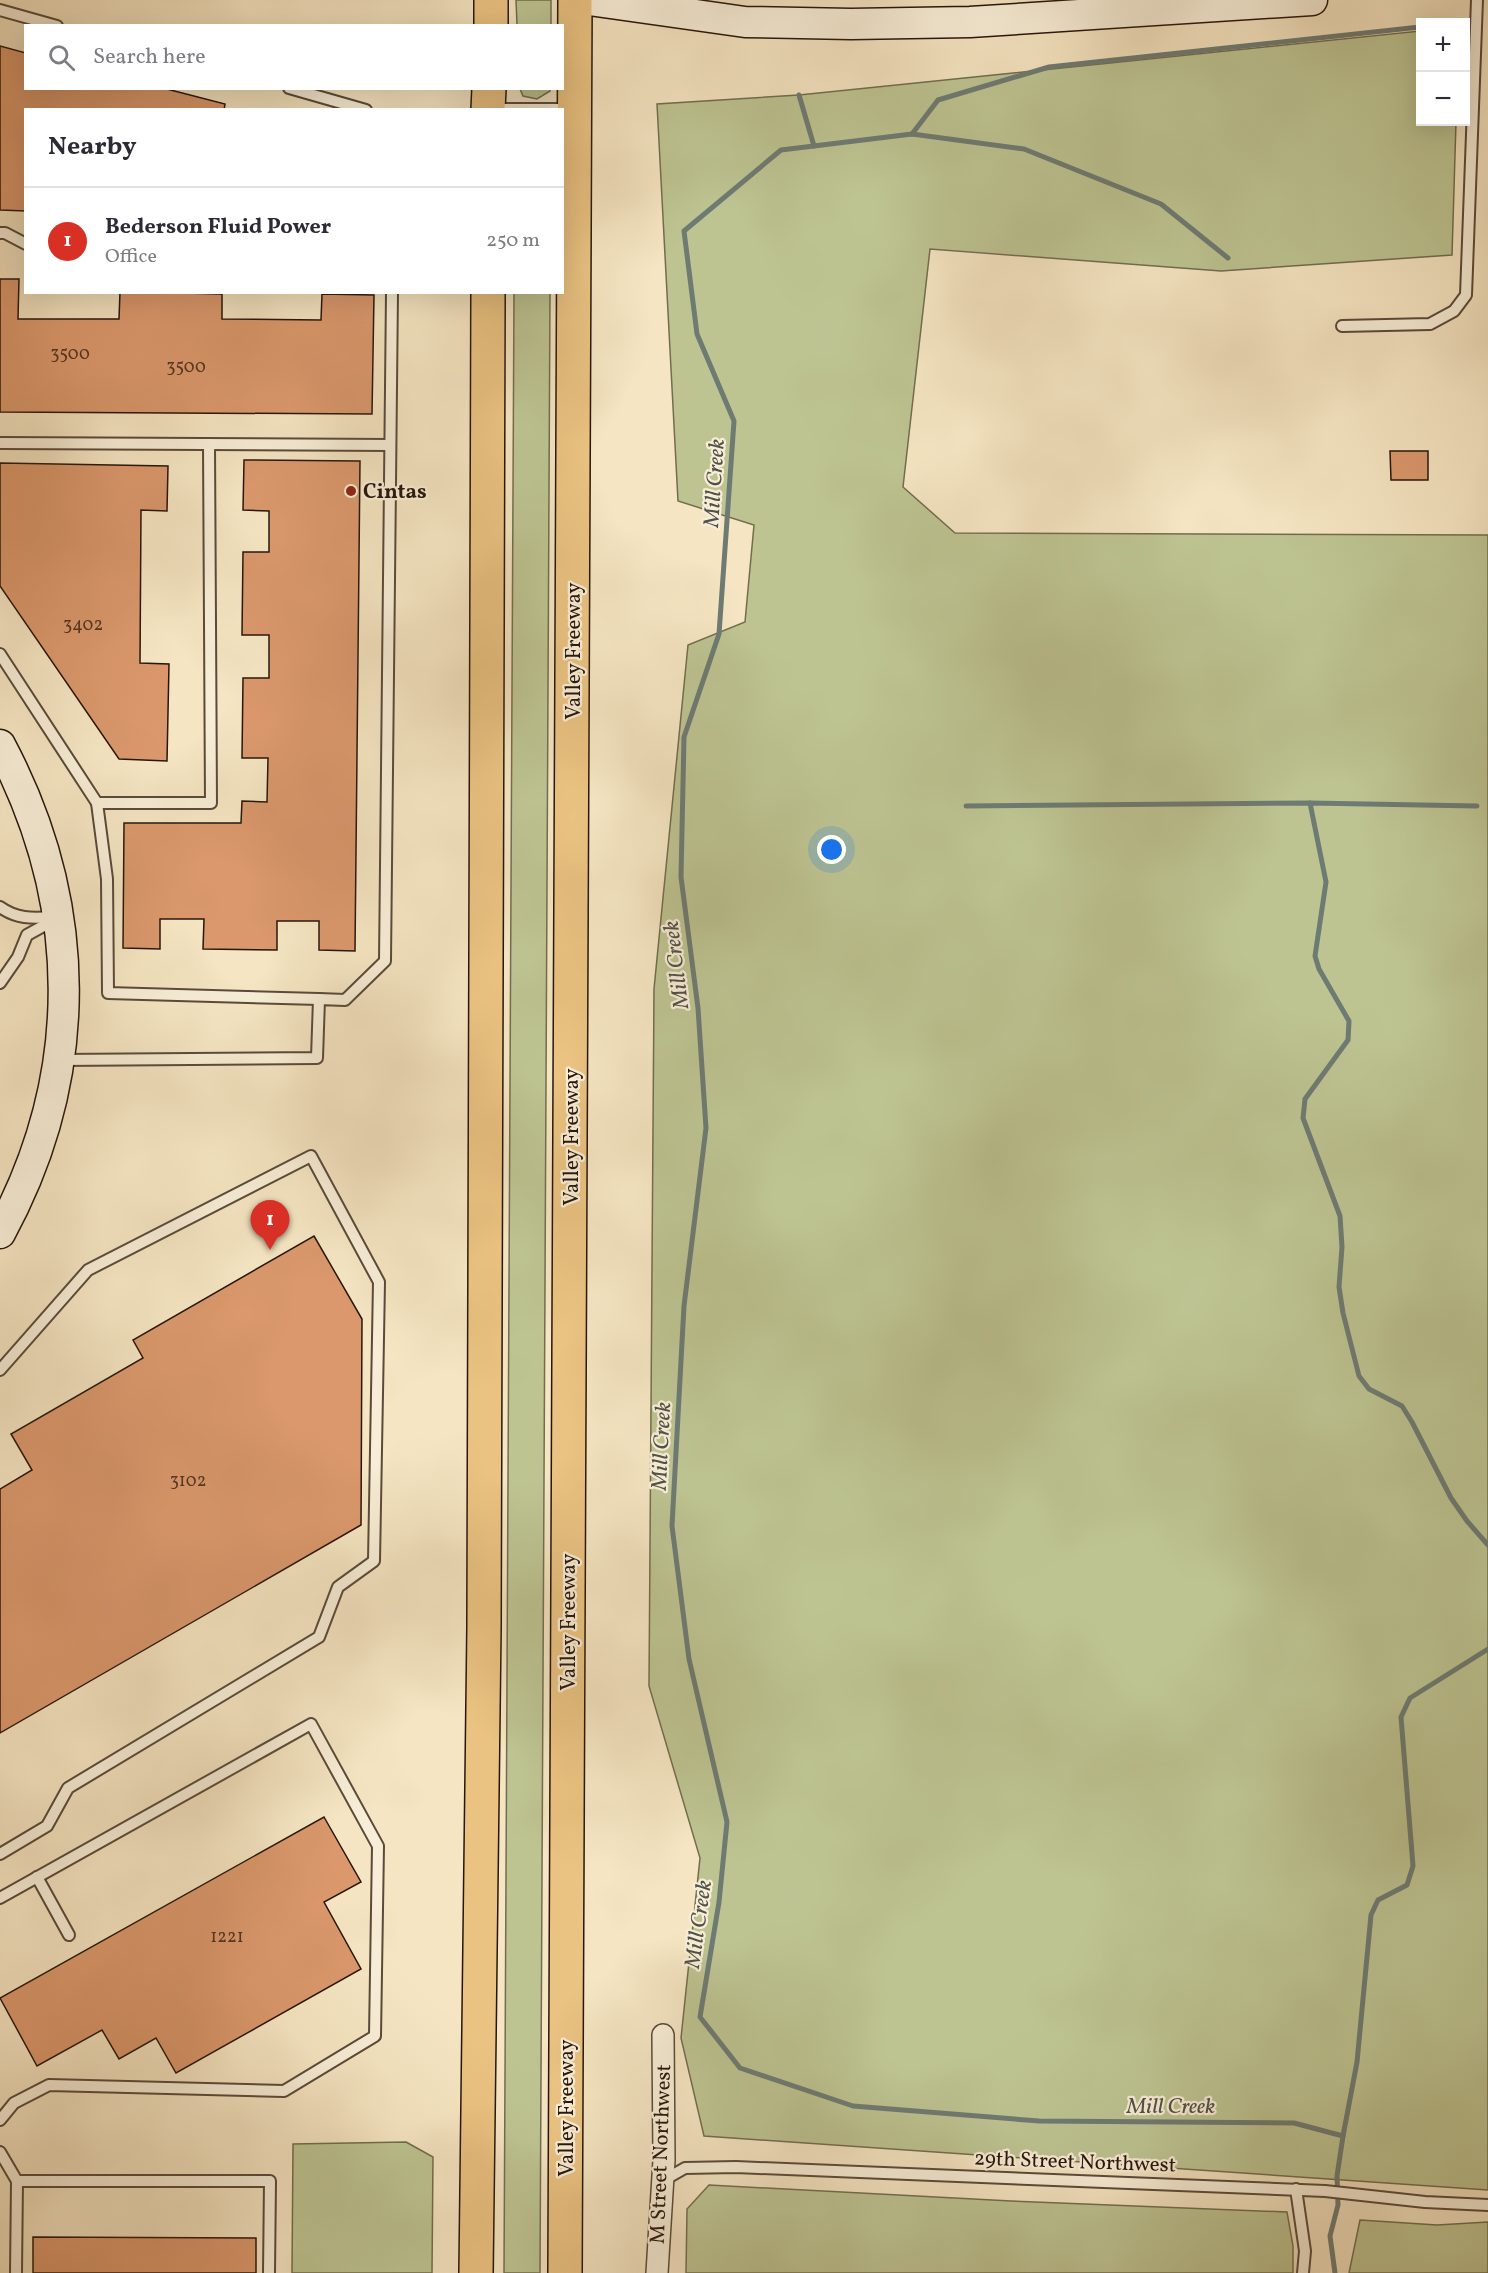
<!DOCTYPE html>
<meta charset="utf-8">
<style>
body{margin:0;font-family:Vollkorn,serif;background:#f2f2f3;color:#2b2b33}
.controls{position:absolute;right:18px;top:18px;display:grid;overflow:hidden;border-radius:0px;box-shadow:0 6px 24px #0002}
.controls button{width:54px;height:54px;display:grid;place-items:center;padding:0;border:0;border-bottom:2px solid #e1e1e2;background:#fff;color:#2b2b33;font:30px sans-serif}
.you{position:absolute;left:832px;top:850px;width:21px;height:21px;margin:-15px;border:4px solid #fff;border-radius:50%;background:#1a73e8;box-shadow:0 0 0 9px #1a73e833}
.badge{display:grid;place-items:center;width:39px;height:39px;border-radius:50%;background:#d93025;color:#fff;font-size:20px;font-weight:700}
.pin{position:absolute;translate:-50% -50px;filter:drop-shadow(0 2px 3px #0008)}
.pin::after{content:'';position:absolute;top:32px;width:21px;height:18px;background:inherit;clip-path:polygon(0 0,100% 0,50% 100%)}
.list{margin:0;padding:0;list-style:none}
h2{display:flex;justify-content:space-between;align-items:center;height:78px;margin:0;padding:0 24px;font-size:26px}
h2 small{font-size:20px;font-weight:400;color:#7c7c81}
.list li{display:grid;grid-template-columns:39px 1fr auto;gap:18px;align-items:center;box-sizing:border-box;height:108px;padding:0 24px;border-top:2px solid #e1e1e2}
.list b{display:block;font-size:22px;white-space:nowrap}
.list p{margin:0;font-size:20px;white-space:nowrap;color:#7c7c81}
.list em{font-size:20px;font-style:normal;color:#7c7c81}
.icon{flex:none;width:33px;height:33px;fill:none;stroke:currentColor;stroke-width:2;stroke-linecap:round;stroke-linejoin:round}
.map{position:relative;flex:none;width:1488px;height:2273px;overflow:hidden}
.search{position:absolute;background:#fff;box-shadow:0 6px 24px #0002;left:24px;top:24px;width:540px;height:66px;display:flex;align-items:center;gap:15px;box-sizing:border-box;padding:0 21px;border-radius:0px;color:#7c7c81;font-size:22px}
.panel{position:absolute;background:#fff;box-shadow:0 6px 24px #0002;left:24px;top:108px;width:540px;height:186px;border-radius:0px}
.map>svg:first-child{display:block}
</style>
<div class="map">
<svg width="1488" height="2273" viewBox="0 0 1488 2273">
<rect width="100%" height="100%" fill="#f5e5c2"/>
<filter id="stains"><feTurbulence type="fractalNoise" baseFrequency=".00333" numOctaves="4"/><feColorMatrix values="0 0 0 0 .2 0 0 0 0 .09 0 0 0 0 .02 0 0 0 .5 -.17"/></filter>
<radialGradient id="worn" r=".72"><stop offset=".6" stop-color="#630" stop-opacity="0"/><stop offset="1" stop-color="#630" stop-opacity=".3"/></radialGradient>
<!-- green -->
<g fill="#bdc492" stroke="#726d4f" stroke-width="1.5">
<path d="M516,0H551V25H517Z"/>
<path d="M1420,31V122H1456L1452,255L1221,271L930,249L903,487L955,533L1488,535V2190L704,2136L681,2038L700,1858L649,1686L654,989L688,645L745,622L754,525L678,501L657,104L799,95Z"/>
<path d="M520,89H550V91L537,99L523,96Z"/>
<path d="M550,292L540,2273H504L514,293Z"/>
<path d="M406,2142L433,2157L432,2273H292L293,2144Z"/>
<path d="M709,2185L1011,2201L1287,2212L1293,2246V2273H686L687,2209Z"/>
<path d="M1360,2220L1437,2225L1488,2222V2273H1349Z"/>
</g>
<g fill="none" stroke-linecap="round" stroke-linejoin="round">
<!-- stream -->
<g stroke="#6e7b73" stroke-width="5">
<path d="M799,95L814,146"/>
<path d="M912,134L938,100L1049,67L1420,27"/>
<path d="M1228,258L1161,204L1024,149L912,134L781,150L684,231L697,334L734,421L719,634L684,737L681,877L698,1008L706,1128L684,1306L672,1526L689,1659L727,1822L719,1902L700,2017L740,2068L853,2106L1039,2121L1294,2123L1343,2136"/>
<path d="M1310,803L1326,882L1315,956L1319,969L1349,1021L1348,1040L1305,1099L1303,1118L1340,1216L1342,1247L1339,1287L1343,1313L1359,1376L1369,1389L1402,1406L1412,1422L1451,1498L1467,1521L1488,1545"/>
<path d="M966,806L1310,803L1477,806"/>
<path d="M1335,2273L1330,2236L1338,2205L1337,2176L1343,2136L1357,2062L1371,1915L1378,1900L1407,1885L1413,1866L1401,1717L1410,1698L1488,1649"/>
</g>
</g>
<!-- building -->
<g fill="#da986c" stroke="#27160c" stroke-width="1.5">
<path d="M0,46L26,53V88H163L225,104L224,110H26V211L0,210Z"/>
<path d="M0,279H19L18,319H119L120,292H144L222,294V319L321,320L322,294L374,295L372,414L0,412Z"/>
<path d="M1390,451H1428V480H1391Z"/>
<path d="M244,460L360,461L355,951L319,950V921H277V950L203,949L204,919H160V949L123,948L124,823H241L242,801L267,802L268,758H242L243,678H269V635H242L243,552H269V511L243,510Z"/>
<path d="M0,463L168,466L167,511L141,510L140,663L169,664L167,761L119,759L0,586Z"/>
<path d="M314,1236L362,1319L361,1525L0,1733V1489L32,1470L11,1434L143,1358L133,1340Z"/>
<path d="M324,1817L361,1882L324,1902L361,1969L176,2073L156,2038L119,2059L102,2030L37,2066L0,1998Z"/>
<path d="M33,2237L256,2238V2273H33Z"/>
</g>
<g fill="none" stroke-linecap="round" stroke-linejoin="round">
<!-- lane casing -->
<g stroke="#5a4a3a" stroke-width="14">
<g id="lane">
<path d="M0,10L57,26"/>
<path d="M289,88L366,110"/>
<path d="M491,109H572"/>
<path d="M0,233H5L26,244"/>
<path d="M1342,326L1430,324L1454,311L1466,295L1477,0"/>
<path d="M0,443L390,445"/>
<path d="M0,654L97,803L107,879L108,993L319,999"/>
<path d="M97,803H211L209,444"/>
<path d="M0,907C18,920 34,918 56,917"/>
<path d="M0,983L18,957L27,935L56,919"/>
<path d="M60,1060L317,1058L319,999L345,1000L385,961L392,292"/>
<path d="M0,1370L88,1270L311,1156L379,1282L374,1561L338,1587L319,1637L68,1788L47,1826L0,1854"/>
<path d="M37,1877L69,1935"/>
<path d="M0,1898L311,1724L378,1846L375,2036L284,2091L49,2085L14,2103L0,2120"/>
<path d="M0,2152L17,2181"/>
<path d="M664,2180L685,2168L736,2167L1325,2191L1425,2202L1488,2205"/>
<path d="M1296,2189L1305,2251L1303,2273"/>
<path d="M16,2273L17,2181H270L269,2273"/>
</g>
</g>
<!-- street casing -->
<g stroke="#5a4a3a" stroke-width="24">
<path id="street" d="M657,2273L664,2160L663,2035"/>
</g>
<!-- secondary casing -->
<g stroke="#27160c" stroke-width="33">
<g id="secondary">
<path d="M589,0L745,22L851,24L970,22L1312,0"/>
<path d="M0,745C84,903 86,1075 0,1233"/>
</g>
</g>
<!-- highway casing -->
<g stroke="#27160c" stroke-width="36">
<g id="highway">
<path d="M491,26V0"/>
<path d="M488,110L489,88"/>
<path d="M476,2273L484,1627L488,292"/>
<path d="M565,2273L575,0"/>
</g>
</g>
<!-- lane -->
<use href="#lane" stroke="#f8eed7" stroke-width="10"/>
<!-- street -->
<use href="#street" stroke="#f8eed7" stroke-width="21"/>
<!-- secondary -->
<use href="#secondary" stroke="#f8eed7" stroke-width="30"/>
<!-- highway -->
<use href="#highway" stroke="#eac281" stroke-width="33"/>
</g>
<!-- markers -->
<circle fill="#8f2418" stroke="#f8eed7" stroke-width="2" cx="351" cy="491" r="6"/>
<g text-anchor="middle" stroke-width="4.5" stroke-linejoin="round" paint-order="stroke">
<!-- number labels -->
<g font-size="18" fill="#543624">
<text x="70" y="359">3500</text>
<text x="186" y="372">3500</text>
<text x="83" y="630">3402</text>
<text x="188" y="1486">3102</text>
<text x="227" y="1942">1221</text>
</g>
<!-- poi labels -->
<g font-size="21" font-weight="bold" fill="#27160c" stroke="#f8eed7" text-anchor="start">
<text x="363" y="498">Cintas</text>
</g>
<!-- street labels -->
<g font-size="21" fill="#27160c" stroke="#f8eed7">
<text transform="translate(573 651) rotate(-90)" y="7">Valley Freeway</text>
<text transform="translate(571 1137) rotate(-90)" y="7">Valley Freeway</text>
<text transform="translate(568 1622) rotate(-90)" y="7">Valley Freeway</text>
<text transform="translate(566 2108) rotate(-90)" y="7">Valley Freeway</text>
<text transform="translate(660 2154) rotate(-88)" y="7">M Street Northwest</text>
<text transform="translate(1075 2161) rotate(2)" y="7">29th Street Northwest</text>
</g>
<!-- water labels -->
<g font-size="22" font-style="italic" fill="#505148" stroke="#f8eed7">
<text transform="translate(713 483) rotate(-86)" y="8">Mill Creek</text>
<text transform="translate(675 965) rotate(-97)" y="8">Mill Creek</text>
<text transform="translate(660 1446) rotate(-87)" y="8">Mill Creek</text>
<text transform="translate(697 1924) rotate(-82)" y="8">Mill Creek</text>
<text x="1171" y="2113">Mill Creek</text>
</g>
</g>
<rect width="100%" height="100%" filter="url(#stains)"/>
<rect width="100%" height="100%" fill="url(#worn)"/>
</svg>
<div class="controls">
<button>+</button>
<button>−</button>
</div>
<div class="you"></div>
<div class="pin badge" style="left:270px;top:1250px">1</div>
<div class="search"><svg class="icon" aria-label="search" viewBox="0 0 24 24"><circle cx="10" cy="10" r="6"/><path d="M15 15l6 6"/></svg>Search here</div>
<section class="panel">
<h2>Nearby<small></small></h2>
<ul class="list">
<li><span class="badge">1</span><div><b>Bederson Fluid Power</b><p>Office</p></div><em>250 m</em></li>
</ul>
</section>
</div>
